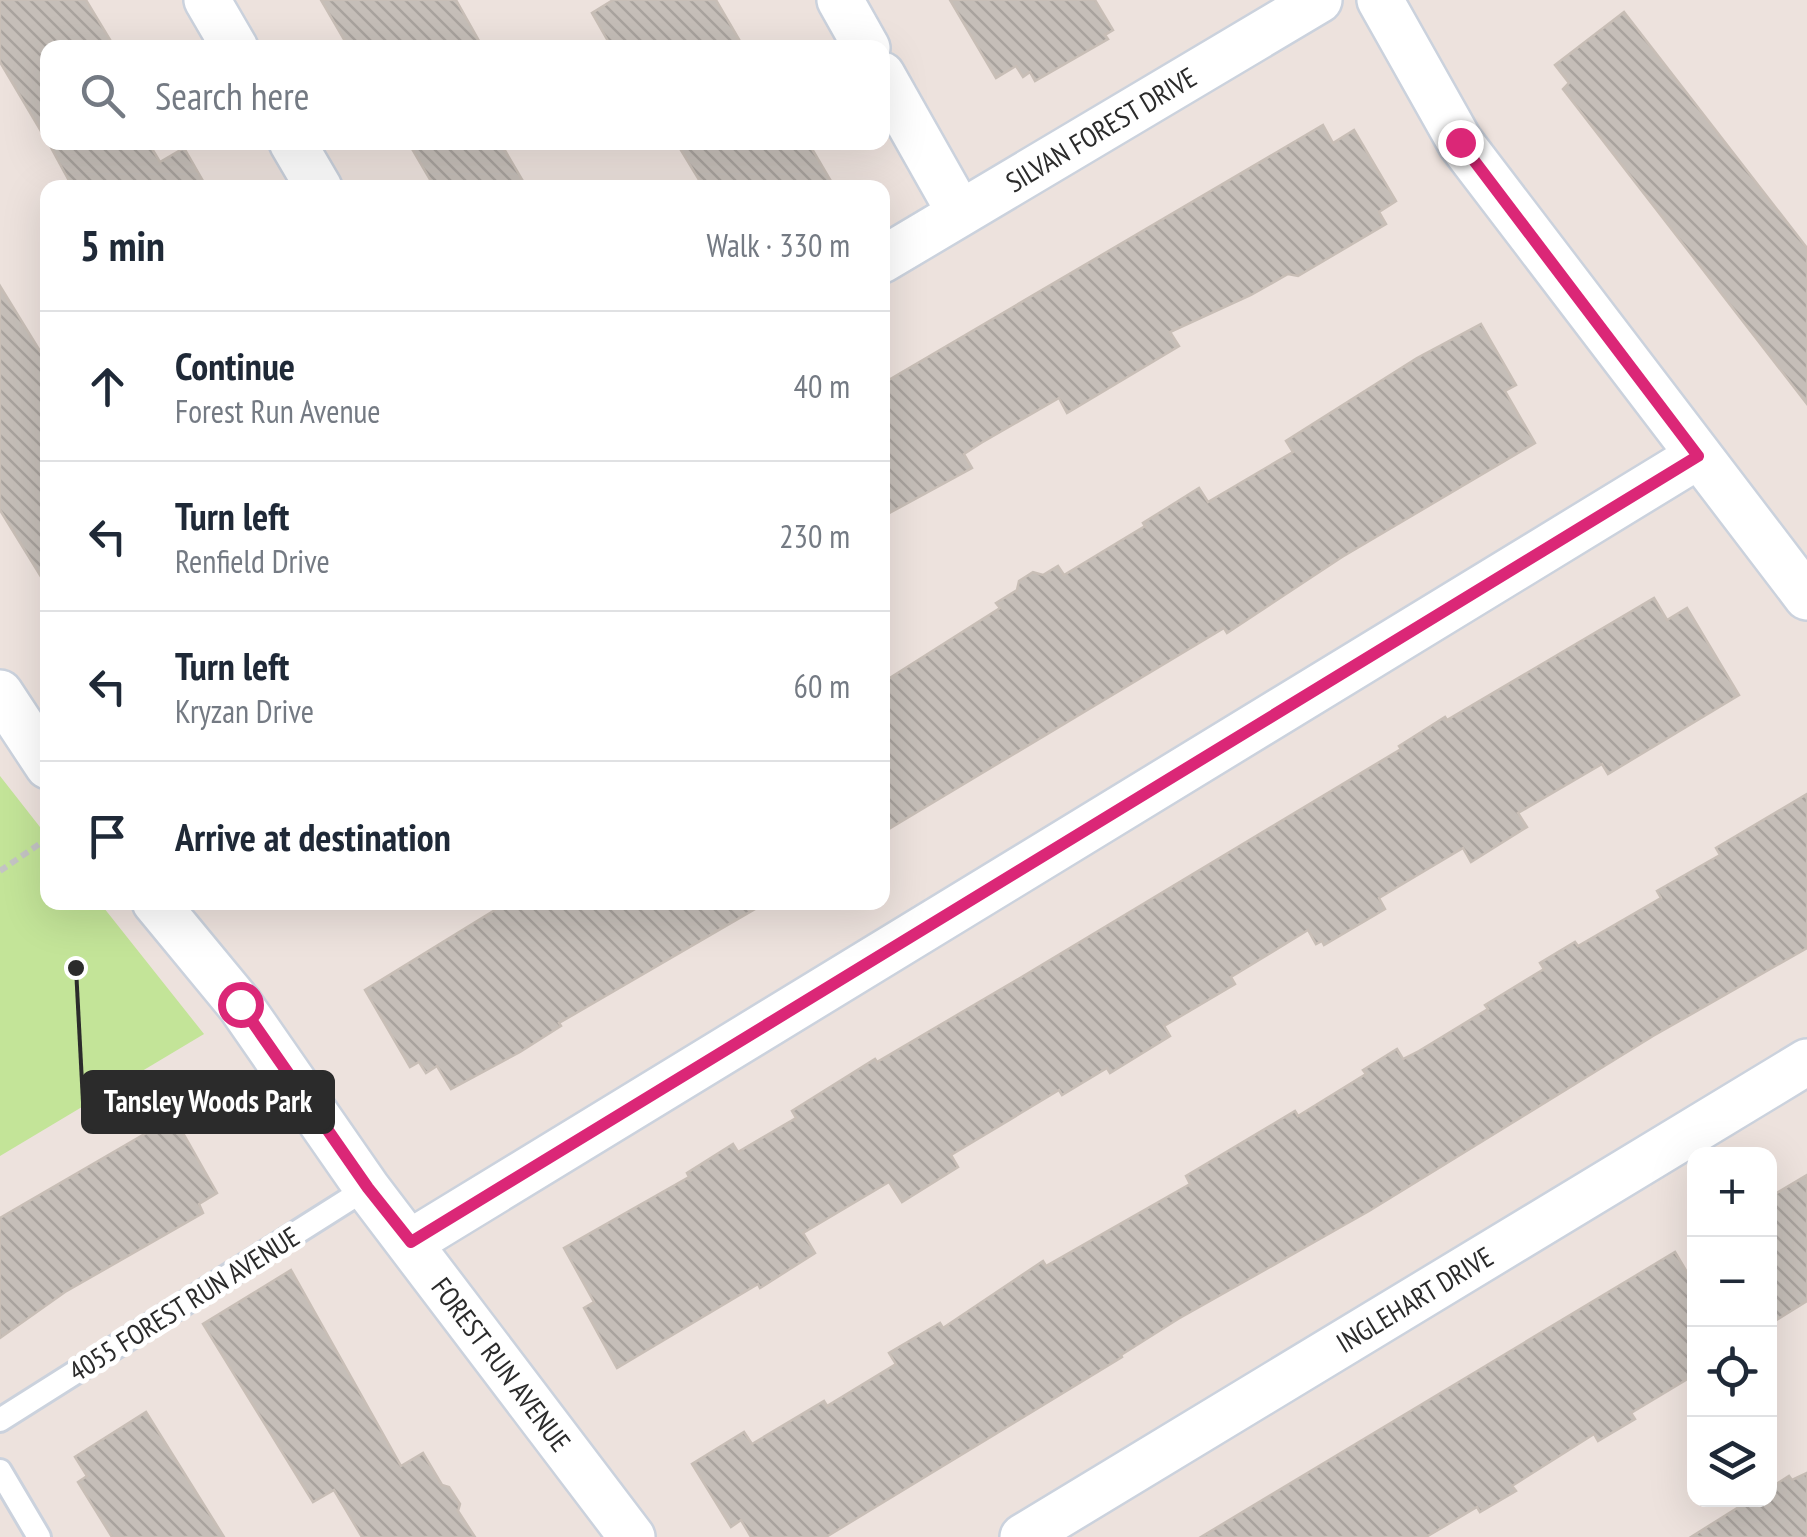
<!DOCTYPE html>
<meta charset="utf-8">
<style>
body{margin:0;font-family:"PT Sans Narrow",sans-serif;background:#f2f2f3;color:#1f2937}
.controls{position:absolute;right:30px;bottom:30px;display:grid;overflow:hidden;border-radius:20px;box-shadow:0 10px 40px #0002}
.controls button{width:90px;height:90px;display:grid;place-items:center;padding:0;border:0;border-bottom:2px solid #e0e1e3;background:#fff;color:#1f2937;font:50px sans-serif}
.stop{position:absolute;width:30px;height:30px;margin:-22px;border:8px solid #db2777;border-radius:50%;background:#fff}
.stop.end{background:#db2777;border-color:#fff;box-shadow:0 2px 10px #0008}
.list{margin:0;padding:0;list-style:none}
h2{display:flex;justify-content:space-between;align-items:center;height:130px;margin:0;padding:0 40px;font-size:42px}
h2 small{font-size:32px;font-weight:400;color:#747a83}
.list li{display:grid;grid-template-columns:65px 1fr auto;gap:30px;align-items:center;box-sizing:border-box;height:150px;padding:0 40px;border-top:2px solid #e0e1e3}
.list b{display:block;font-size:38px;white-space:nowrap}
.list p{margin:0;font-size:32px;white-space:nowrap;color:#747a83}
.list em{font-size:32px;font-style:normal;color:#747a83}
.icon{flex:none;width:55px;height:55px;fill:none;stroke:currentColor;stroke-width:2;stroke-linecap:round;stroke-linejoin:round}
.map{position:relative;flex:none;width:1807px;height:1537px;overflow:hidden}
.search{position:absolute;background:#fff;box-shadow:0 10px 40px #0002;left:40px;top:40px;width:850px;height:110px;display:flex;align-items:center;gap:25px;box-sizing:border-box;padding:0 35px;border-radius:20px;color:#747a83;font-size:38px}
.panel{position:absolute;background:#fff;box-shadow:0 10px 40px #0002;left:40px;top:180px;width:850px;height:730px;border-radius:20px}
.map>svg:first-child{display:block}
</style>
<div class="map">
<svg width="1807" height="1537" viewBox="0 0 1807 1537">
<defs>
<pattern id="building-back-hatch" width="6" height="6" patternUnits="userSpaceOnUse" patternTransform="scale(2.5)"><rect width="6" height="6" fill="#c5beb8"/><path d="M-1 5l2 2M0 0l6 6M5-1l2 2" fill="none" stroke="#a9a39e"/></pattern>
</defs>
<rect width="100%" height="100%" fill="#ede2dd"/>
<!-- park -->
<path fill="#c3e498" d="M0,776L47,836L48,902L100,903L204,1034L0,1156Z"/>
<!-- building -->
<g fill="url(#building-back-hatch)" stroke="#c8beb6" stroke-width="2.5">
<path d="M0,0H86L115,48H48V143L0,62Z"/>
<path d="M321,0H456L483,48H349Z"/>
<path d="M613,0H716L744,48H612L592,13Z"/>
<path d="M950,0H1095L1113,30L1105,35L1108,39L1035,81L1030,72L1023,77L1016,66L996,78Z"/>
<path d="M1624,12L1807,248V404L1563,89L1569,83L1555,65Z"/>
<path d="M1323,125L1333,143L1354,130L1396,201L1379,212L1386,224L1298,276L1288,274L1251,295L1170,332L1179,346L1067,413L1059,398L981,443L964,454L972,468L882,517V384Z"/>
<path d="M48,142H148L160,162L184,148L207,188H73Z"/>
<path d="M408,142H500L527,188H435Z"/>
<path d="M676,142H808L835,188H704Z"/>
<path d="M0,286L48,364V588L0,510Z"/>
<path d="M1481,324L1516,385L1505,391L1535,443L1342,557L1227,633L1224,628L882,833V683L1000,608L996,603L1017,590L1019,581L1033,572L1043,575L1058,566L1064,575L1145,526L1143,523L1199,488L1208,502L1293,452L1286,441L1417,358Z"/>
<path d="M1654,598L1667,620L1687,608L1739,695L1608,774L1602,764L1518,813L1527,827L1471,862L1463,848L1379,898L1385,909L1324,945L1322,941L1316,944L1308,930L1231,977L1235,984L1164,1026L1170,1036L1110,1073L1107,1068L1062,1095L1059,1090L951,1155L958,1167L902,1202L889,1182L803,1233L815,1253L760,1288L758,1284L617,1368L584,1308L594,1302L564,1248L689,1177L687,1173L733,1144L738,1152L796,1118L792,1111L875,1059L877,1062L1020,978L1401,749L1399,746L1445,717L1447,720Z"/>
<path d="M1807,794V948L1653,1036L1369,1211L1178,1319L1121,1355L1122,1357L826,1537H751L741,1520L731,1527L692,1464L744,1432L752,1444L824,1401L827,1406L896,1364L889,1353L940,1323L943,1328L1043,1261L1046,1266L1190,1184L1186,1176L1295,1111L1298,1116L1366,1074L1363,1070L1397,1049L1403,1059L1419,1051L1488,1009L1485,1005L1544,969L1540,963L1575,942L1578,946L1661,898L1657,891L1720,855L1716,848Z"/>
<path d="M508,902H767L559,1023L561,1026L520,1052L451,1089L437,1066L426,1073L419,1062L410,1067L365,990Z"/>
<path d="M174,1117L217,1193L199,1204L203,1213L65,1292L0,1338V1218Z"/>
<path d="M1807,1175V1301L1770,1324V1197Z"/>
<path d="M1675,1252L1694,1284V1375L1631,1413L1635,1419L1598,1441L1594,1434L1512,1486L1516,1491L1480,1512L1477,1507L1426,1537H1201Z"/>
<path d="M291,1270L401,1466L423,1453L442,1485L449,1487L460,1504L458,1511L475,1537H362L334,1490L313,1502L203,1324Z"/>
<path d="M146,1412L224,1537H112L78,1482L87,1476L75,1457Z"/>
<path d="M1807,1473V1537H1691L1750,1500H1770V1488L1789,1476L1792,1480Z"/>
</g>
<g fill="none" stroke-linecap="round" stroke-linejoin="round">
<!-- service casing -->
<g stroke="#cbd2dd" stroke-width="28">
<g id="service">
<path d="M0,1420L367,1188"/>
<path d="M0,1471L39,1537"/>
</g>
</g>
<!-- minor casing -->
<g stroke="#cbd2dd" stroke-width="50">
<g id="minor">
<path d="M207,0L235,48"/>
<path d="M840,0L867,48"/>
<path d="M1380,0L1460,142L1807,597"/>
<path d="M882,75L960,213"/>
<path d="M292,142L319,188"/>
<path id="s1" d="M882,260L1319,0"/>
<path d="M0,693L48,766"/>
<path id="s2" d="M155,902L240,1005L367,1188L632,1537"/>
<path d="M411,1242L1698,456"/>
<path id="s3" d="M1023,1537L1807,1062"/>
</g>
</g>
<!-- path -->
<path stroke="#c4c4c4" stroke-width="6" stroke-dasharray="8 5" stroke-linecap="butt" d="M0,871L48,838"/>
<!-- service -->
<use href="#service" stroke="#fff" stroke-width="22"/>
<!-- minor -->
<use href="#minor" stroke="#fff" stroke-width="45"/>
</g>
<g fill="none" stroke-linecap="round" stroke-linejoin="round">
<!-- route -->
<path stroke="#db2777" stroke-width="12" d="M240,1004L368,1188L411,1242L1698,456L1460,142"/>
</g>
<g text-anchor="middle" stroke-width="10" stroke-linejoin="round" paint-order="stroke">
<!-- street labels -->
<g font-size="28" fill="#2b2b2b" stroke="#fff">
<text dy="10" stroke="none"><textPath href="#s1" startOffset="255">SILVAN FOREST DRIVE</textPath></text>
<text dy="10" stroke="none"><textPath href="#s3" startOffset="458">INGLEHART DRIVE</textPath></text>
<text transform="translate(184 1304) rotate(-32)" y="10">4055 FOREST RUN AVENUE</text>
<text dy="10" stroke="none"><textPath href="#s2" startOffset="578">FOREST RUN AVENUE</textPath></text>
</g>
</g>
<!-- callouts -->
<path fill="none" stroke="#2b2b2b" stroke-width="4" d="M76 968L83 1102"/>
<circle fill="#2b2b2b" stroke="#fff" stroke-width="4" cx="76" cy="968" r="10"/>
<rect fill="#2b2b2b" stroke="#2b2b2b" stroke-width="4" x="83" y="1072" width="250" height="60" rx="10"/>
<g font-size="30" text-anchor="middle" font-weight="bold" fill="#fff">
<text x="208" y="1112">Tansley Woods Park</text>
</g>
</svg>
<div class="controls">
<button>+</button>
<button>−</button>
<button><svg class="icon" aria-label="locate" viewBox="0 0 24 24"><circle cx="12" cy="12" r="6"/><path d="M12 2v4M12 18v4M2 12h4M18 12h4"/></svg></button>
<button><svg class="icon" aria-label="layers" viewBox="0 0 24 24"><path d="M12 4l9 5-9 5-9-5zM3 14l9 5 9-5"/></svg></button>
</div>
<div class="stop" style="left:240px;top:1004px"></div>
<div class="stop end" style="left:1460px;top:142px"></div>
<div class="search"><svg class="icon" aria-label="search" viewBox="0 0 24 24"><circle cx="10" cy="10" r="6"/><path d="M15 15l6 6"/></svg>Search here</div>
<section class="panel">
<h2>5 min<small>Walk · 330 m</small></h2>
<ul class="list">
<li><svg class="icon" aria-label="ahead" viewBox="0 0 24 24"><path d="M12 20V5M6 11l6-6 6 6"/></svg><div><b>Continue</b><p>Forest Run Avenue</p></div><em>40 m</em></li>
<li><svg class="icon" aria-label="left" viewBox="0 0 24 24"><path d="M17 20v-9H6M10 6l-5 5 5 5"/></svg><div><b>Turn left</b><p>Renfield Drive</p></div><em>230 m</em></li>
<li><svg class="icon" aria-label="left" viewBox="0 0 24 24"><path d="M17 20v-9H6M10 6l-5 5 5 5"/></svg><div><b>Turn left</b><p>Kryzan Drive</p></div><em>60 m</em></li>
<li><svg class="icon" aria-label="arrive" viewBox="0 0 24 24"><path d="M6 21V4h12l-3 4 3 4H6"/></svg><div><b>Arrive at destination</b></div></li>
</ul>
</section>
</div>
